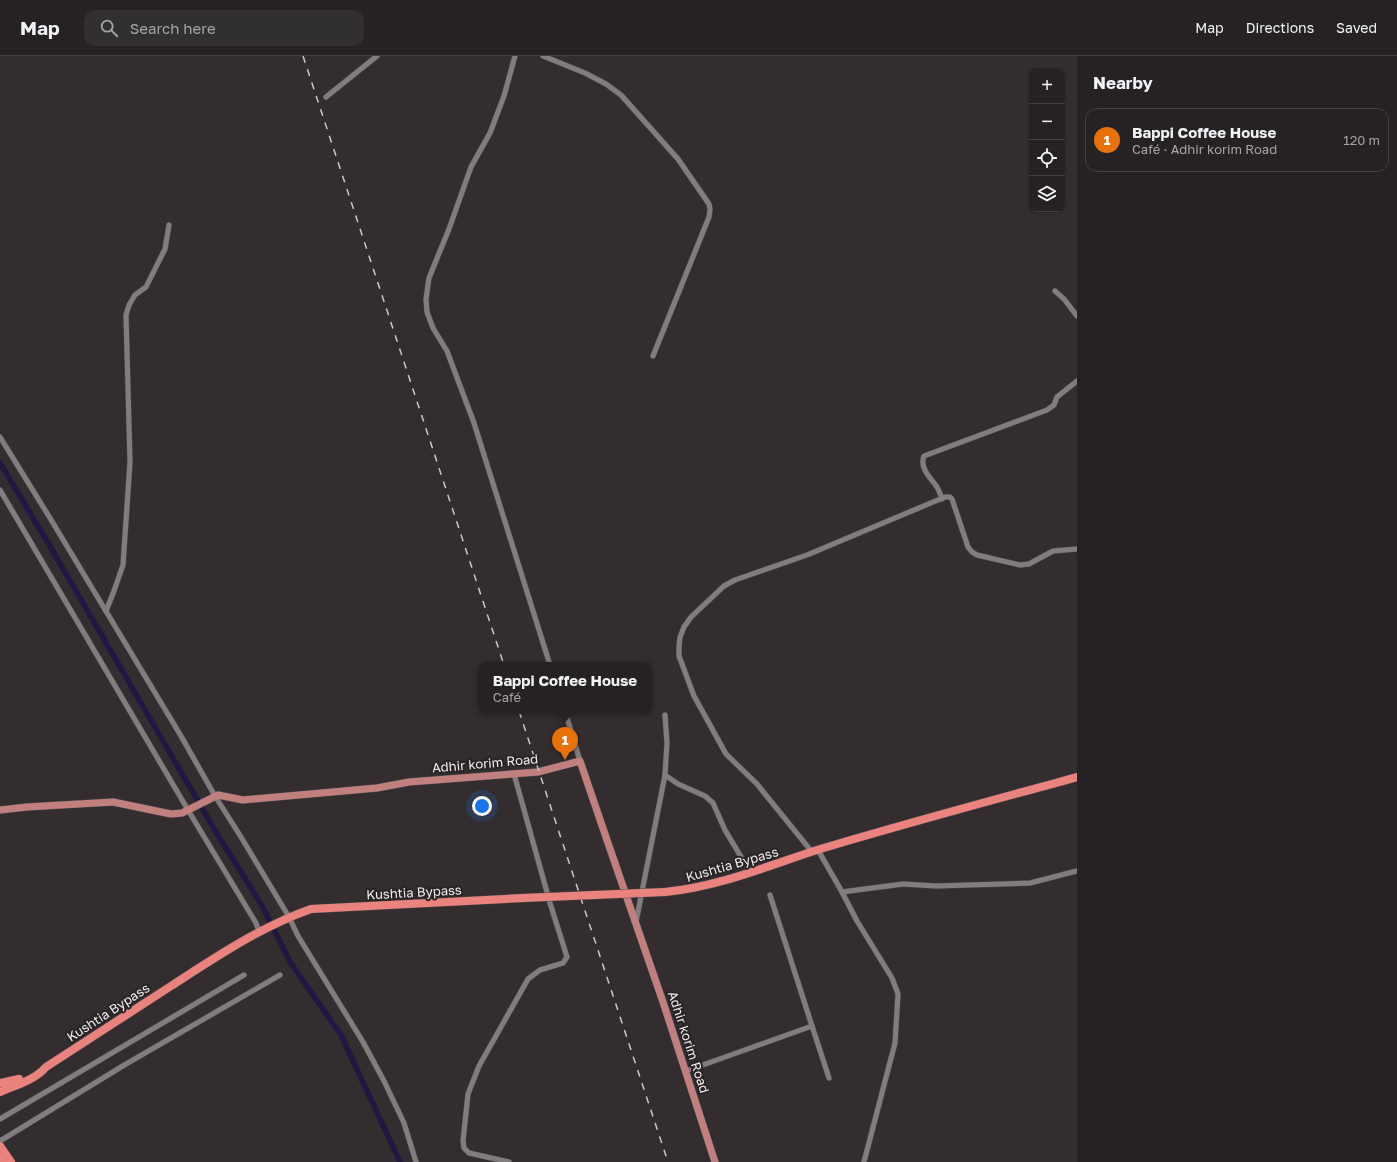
<!DOCTYPE html>
<meta charset="utf-8">
<style>
body{margin:0;font-family:"Golos Text",sans-serif;background:#322f31;color:#f1f3f6}
.controls{position:absolute;right:12px;top:12px;display:grid;overflow:hidden;border-radius:8px;box-shadow:0 1px 3px #0004}
.controls button{width:36px;height:36px;display:grid;place-items:center;padding:0;border:0;border-bottom:1px solid #423f41;background:#262224;color:#f1f3f6;font:20px sans-serif}
.you{position:absolute;left:482px;top:750px;width:14px;height:14px;margin:-10px;border:3px solid #fff;border-radius:50%;background:#1a73e8;box-shadow:0 0 0 6px #1a73e833}
.badge{display:grid;place-items:center;width:26px;height:26px;border-radius:50%;background:#2563eb;color:#fff;font-size:13px;font-weight:700}
.pin{position:absolute;translate:-50% -33px;filter:drop-shadow(0 1px 2px #0008)}
.pin::after{content:'';position:absolute;top:21px;width:14px;height:12px;background:inherit;clip-path:polygon(0 0,100% 0,50% 100%)}
.popup{position:absolute;left:478px;top:606px;width:174px;height:52px;box-sizing:border-box;display:grid;place-content:center;border-radius:8px;background:#262224;filter:drop-shadow(0 1px 3px #0005);font-size:13px;white-space:nowrap;color:#a4a4a6}
.popup b{font-size:15px;color:#f1f3f6}
.popup::after{content:'';position:absolute;left:50%;top:100%;margin-left:-8px;border:8px solid transparent;border-top-color:#262224}
.list{margin:0;padding:0;list-style:none}
h2{display:flex;justify-content:space-between;align-items:center;height:52px;margin:0;padding:0 16px;font-size:17px}
h2 small{font-size:13px;font-weight:400;color:#a4a4a6}
.list li{display:grid;grid-template-columns:26px 1fr auto;gap:12px;align-items:center;box-sizing:border-box;height:64px;margin:0 8px 8px;padding:0 8px;border:1px solid #423f41;border-radius:12px}
.list b{display:block;font-size:15px;white-space:nowrap}
.list p{margin:0;font-size:13px;white-space:nowrap;color:#a4a4a6}
.list em{font-size:13px;font-style:normal;color:#a4a4a6}
.icon{flex:none;width:22px;height:22px;fill:none;stroke:currentColor;stroke-width:2;stroke-linecap:round;stroke-linejoin:round}
.map{position:relative;flex:none;width:1077px;height:1106px;overflow:hidden}
header{display:flex;align-items:center;gap:24px;box-sizing:border-box;height:56px;padding:0 20px;background:#262224;border-bottom:1px solid #423f41}
header strong{font-size:19px}
nav{display:flex;gap:22px;margin-inline-start:auto;font-size:14px}
.search{width:280px;height:36px;background:#322f31;display:flex;align-items:center;gap:10px;box-sizing:border-box;padding:0 14px;border-radius:12px;color:#a4a4a6;font-size:15px}
main{display:flex}
aside{flex:1;background:#262224}
.map>svg:first-child{display:block}
</style>
<header>
<strong>Map</strong>
<div class="search"><svg class="icon" aria-label="search" viewBox="0 0 24 24"><circle cx="10" cy="10" r="6"/><path d="M15 15l6 6"/></svg>Search here</div>
<nav><a>Map</a><a>Directions</a><a>Saved</a></nav>
</header>
<main>
<div class="map">
<svg width="1077" height="1106" viewBox="0 0 1077 1106">
<rect width="100%" height="100%" fill="#332d30"/>
<g fill="none" stroke-linecap="round" stroke-linejoin="round">
<!-- canal -->
<path stroke="#201742" stroke-width="5.5" d="M0,407L51,492L213,771L262,850L290,906L341,979L400,1106"/>
<!-- minor casing -->
<g stroke="#4e4a4b" stroke-width="6">
<g id="minor">
<path d="M515,0L504,40L490,77L471,111L449,173L429,222L426,243L427,256L433,272L447,295L474,367L550,609"/>
<path d="M543,0L585,17L606,28L621,39L678,103L709,148L710,153L709,161L653,300"/>
<path d="M326,41L377,0"/>
<path d="M1055,235L1064,243L1077,260"/>
<path d="M0,381L50,462L181,680L215,740L241,781L289,861L298,880L363,986L384,1025L404,1067L416,1106"/>
<path d="M0,434L188,754L256,867L259,875"/>
<path d="M942,443C941,439 939,435 937,431C931,422 919,412 924,400L1047,354L1054,349L1057,341L1077,325"/>
<path d="M106,555L114,535L123,509L130,406L126,259L129,249L135,239L146,231L165,193L169,169"/>
<path d="M565,655L580,705"/>
<path d="M665,719L678,728L705,740L713,747L725,774L750,816"/>
<path d="M818,794L842,836L857,865L892,922L898,938L895,987L864,1106"/>
<path d="M812,796L757,728L726,698L694,640L679,600V590L680,581L684,571L691,561L724,530L735,524L807,499L945,441H950L952,443L968,491L972,496L977,499L1020,509L1029,508L1053,495L1077,493"/>
<path d="M842,836L903,828L936,830L1030,827L1077,815"/>
<path d="M636,866L665,719L667,687L665,659"/>
<path d="M812,970L829,1022"/>
<path d="M686,1015L812,970L770,839"/>
<path d="M0,1063L244,919"/>
<path d="M0,1085L126,1008L280,919"/>
<path d="M509,1106L469,1097L464,1092L463,1085L468,1038L479,1010L528,923L540,914L563,907L567,901L550,847L514,718"/>
</g>
</g>
<!-- major casing -->
<g stroke="#4e4a4b" stroke-width="8">
<path id="major" d="M0,754L27,751L113,746L171,758L182,757L218,739L243,744L377,732L409,726L538,716L580,705L608,787L663,946L715,1106"/>
</g>
<!-- highway casing -->
<g stroke="#4e4a4b" stroke-width="9">
<g id="highway">
<path d="M665,836C718,831 767,810 817,794C903,768 990,745 1077,721"/>
<path d="M0,1027L19,1023"/>
<path d="M0,1036C16,1029 35,1024 46,1011C88,984 129,957 171,930C216,901 260,871 311,853L523,842"/>
<path d="M0,1090L11,1106"/>
<path d="M0,1102L3,1106"/>
</g>
</g>
<!-- minor -->
<use href="#minor" stroke="#837c7f" stroke-width="5"/>
<!-- major -->
<use href="#major" stroke="#c1807e" stroke-width="7"/>
<!-- highway -->
<use href="#highway" stroke="#ea827d" stroke-width="8"/>
<!-- rail -->
<g stroke="#ccc7c9" stroke-width="1.5" stroke-dasharray="7 7" stroke-linecap="butt">
<path d="M303,0L504,609"/>
<path d="M519,655L668,1106"/>
</g>
<!-- highway-bridge casing -->
<g stroke="#4e4a4b" stroke-width="9" stroke-linecap="butt">
<path id="highway-bridge" d="M523,842L665,836"/>
</g>
<!-- highway-bridge -->
<use href="#highway-bridge" stroke="#ea827d" stroke-width="8"/>
</g>
<g text-anchor="middle" stroke-width="4" stroke-linejoin="round" paint-order="stroke">
<!-- street labels -->
<g font-size="13" fill="#f1edee" stroke="#292426">
<text transform="translate(485 707) rotate(-5)" y="5">Adhir korim Road</text>
<text transform="translate(732 808) rotate(-16)" y="5">Kushtia Bypass</text>
<text transform="translate(414 836) rotate(-3)" y="5">Kushtia Bypass</text>
<text transform="translate(108 956) rotate(-33)" y="5">Kushtia Bypass</text>
<text transform="translate(689 986) rotate(72)" y="5">Adhir korim Road</text>
</g>
</g>
</svg>
<div class="controls">
<button>+</button>
<button>−</button>
<button><svg class="icon" aria-label="locate" viewBox="0 0 24 24"><circle cx="12" cy="12" r="6"/><path d="M12 2v4M12 18v4M2 12h4M18 12h4"/></svg></button>
<button><svg class="icon" aria-label="layers" viewBox="0 0 24 24"><path d="M12 4l9 5-9 5-9-5zM3 14l9 5 9-5"/></svg></button>
</div>
<div class="you"></div>
<div class="pin badge" style="left:565px;top:704px;background:#e8710a">1</div>
<div class="popup"><b>Bappi Coffee House</b>Café</div>
</div>
<aside>
<h2>Nearby<small></small></h2>
<ul class="list">
<li><span class="badge" style="background:#e8710a">1</span><div><b>Bappi Coffee House</b><p>Café · Adhir korim Road</p></div><em>120 m</em></li>
</ul>
</aside>
</main>
